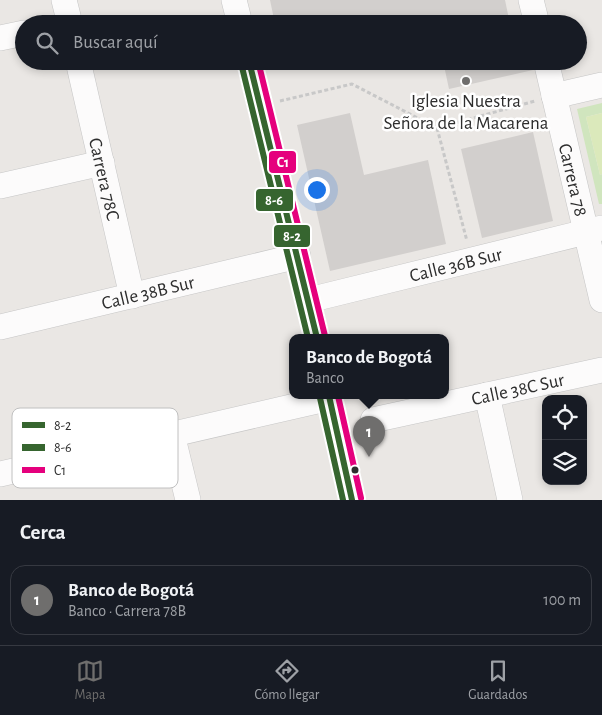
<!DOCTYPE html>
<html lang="es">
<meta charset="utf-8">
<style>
body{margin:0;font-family:"Alegreya Sans",sans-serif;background:#20242c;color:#f1f3f6}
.controls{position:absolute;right:15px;bottom:15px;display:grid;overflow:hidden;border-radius:10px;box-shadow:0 2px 8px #0003}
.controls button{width:45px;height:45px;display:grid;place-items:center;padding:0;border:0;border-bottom:1px solid #363941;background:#171b24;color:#f1f3f6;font:25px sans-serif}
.you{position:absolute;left:316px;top:189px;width:18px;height:18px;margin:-12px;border:4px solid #fff;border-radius:50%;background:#1a73e8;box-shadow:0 0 0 8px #1a73e833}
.badge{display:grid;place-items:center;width:32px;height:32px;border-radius:50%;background:#6f6e6d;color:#fff;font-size:16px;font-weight:700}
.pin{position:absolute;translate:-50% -41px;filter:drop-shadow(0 1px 2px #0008)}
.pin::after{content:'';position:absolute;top:26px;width:18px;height:15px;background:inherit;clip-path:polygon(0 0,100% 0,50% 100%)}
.popup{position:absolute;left:289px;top:334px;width:160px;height:65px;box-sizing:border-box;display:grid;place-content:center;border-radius:10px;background:#171b24;filter:drop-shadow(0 1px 4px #0005);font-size:16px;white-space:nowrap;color:#9ea1a6}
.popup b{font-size:19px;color:#f1f3f6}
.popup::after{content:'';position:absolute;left:50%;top:100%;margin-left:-10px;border:10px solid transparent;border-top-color:#171b24}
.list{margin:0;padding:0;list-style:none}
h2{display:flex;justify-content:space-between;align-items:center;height:65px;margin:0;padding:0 20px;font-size:21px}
h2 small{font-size:16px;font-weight:400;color:#9ea1a6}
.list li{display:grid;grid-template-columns:32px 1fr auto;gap:15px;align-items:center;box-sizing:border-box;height:70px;margin:0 10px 10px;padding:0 10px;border:1px solid #363941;border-radius:15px}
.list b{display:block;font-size:19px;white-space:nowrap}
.list p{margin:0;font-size:16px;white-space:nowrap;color:#9ea1a6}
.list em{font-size:16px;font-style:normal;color:#9ea1a6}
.icon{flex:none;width:28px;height:28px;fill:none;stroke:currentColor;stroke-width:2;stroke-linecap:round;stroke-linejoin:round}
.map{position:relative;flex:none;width:602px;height:500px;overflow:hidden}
.search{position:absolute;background:#171b24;box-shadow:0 2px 8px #0003;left:15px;right:15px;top:15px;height:55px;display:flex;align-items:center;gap:12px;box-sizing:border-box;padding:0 18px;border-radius:28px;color:#9ea1a6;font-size:19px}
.sheet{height:145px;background:#171b24}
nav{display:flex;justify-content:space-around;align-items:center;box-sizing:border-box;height:70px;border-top:1px solid #363941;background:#171b24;font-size:14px;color:#9ea1a6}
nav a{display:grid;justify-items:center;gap:2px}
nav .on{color:#6f6e6d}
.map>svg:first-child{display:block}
</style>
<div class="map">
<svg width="602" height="500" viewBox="0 0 602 500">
<rect width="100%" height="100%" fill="#eae7e4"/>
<!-- green -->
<path fill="#d0e5be" d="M602,103V113L586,117L600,175L602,174V204H599L577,109Z"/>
<!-- pitch -->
<path fill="#dbe9bb" d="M602,113V174L600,175L586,117Z"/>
<!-- building -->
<g fill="#d2cfcd">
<path d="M270,0H505L510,24H275Z"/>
<path d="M443,61H532L533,70L449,89Z"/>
<path d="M350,113L364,175L428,160L446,244L330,271L297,125Z"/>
<path d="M533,132L553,221L482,238L461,149Z"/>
</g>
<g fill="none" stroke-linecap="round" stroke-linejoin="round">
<!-- minor casing -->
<g stroke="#c6c6c6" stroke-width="26">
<g id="minor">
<path d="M64,0L70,24"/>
<path d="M234,0L240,24"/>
<path d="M531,0L537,24"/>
<path d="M0,38L24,33"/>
<path id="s1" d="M78,61L132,296"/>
<path d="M249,61L317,338"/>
<path id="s2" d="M546,61L602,300"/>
<path d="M554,96L602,85"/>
<path d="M0,186L102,163"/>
<path id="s3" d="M309,300L602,228"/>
<path id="s4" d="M0,327L298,256"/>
<path d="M487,395L510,500"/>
<path d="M329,396L352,500"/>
<path id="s5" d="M373,420L602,370"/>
<path d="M172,434L188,500"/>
<path d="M0,474L330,398"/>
</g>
</g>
<!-- path -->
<g stroke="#c8c8c8" stroke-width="3" stroke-dasharray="4 2.5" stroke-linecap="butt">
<path d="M280,101L352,84L437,128L535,101"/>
<path d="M437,128L467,241"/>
</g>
<!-- minor -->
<use href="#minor" stroke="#fcfbfb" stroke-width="25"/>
<!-- bus-1 casing -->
<g stroke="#fff" stroke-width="10">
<g id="bus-1">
<path d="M249,61L317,338"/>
<path d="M329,396L352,500"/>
</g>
</g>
<!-- bus-2 casing -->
<g stroke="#fff" stroke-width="10">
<g id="bus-2">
<path d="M241,63L308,338"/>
<path d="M320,398L343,500"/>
</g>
</g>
<!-- bus-3 casing -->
<g stroke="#fff" stroke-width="10">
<g id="bus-3">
<path d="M258,61L325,336"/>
<path d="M338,396L361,498"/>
</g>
</g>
<!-- bus-1 -->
<use href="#bus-1" stroke="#36652f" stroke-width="6"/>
<!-- bus-2 -->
<use href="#bus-2" stroke="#36652f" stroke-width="6"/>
<!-- bus-3 -->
<use href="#bus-3" stroke="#e5007d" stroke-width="6"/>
</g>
<!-- markers -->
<circle fill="#6f6e6d" stroke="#fff" stroke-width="2" cx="466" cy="81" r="5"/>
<circle fill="#2d2d2d" stroke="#fff" stroke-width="2" cx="355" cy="470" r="4.5"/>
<g text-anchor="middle" stroke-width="5" stroke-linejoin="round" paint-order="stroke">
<!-- poi labels -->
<g font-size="19" fill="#2d2d2d" stroke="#fff">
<text x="466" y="107">Iglesia Nuestra<tspan x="466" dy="22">Señora de la Macarena</tspan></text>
</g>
<!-- street labels -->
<g font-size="19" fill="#2d2d2d" stroke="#fff">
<text dy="7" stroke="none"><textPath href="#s1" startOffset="121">Carrera 78C</textPath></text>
<text dy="7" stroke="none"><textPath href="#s2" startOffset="122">Carrera 78</textPath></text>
<text dy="7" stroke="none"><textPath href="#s3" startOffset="151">Calle 36B Sur</textPath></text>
<text dy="7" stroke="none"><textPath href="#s4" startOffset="152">Calle 38B Sur</textPath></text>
<text dy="7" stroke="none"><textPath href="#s5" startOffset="148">Calle 38C Sur</textPath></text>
</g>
</g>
<!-- legend -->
<rect x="12" y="408" width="166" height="80" rx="8" fill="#fff" stroke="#c0c0c0" stroke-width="1"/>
<rect x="22" y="422" width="23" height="6" fill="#36652f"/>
<rect x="22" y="444" width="23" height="7" fill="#36652f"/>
<rect x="22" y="467" width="23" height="6" fill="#e5007d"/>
<g font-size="14" fill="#2d2d2d">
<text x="54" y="430">8-2</text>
<text x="54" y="452">8-6</text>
<text x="54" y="475">C1</text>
</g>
<g stroke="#fff" stroke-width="2">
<rect x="268" y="150" width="29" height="24" rx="5" fill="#e5007d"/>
<rect x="255" y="188" width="39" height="24" rx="5" fill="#36652f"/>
<rect x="273" y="224" width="38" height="24" rx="5" fill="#36652f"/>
</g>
<g font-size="14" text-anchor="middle" font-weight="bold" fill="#fff">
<text x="283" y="167">C1</text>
<text x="274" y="205">8-6</text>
<text x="292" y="241">8-2</text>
</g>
</svg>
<div class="controls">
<button><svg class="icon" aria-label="locate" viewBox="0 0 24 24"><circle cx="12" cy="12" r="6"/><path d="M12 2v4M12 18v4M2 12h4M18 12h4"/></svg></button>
<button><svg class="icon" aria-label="layers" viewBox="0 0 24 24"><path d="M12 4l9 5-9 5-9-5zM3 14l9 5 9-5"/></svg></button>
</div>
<div class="you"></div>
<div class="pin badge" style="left:369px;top:457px">1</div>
<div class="popup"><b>Banco de Bogotá</b>Banco</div>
<div class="search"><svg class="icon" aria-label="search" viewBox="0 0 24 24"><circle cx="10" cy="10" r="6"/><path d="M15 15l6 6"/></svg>Buscar aquí</div>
</div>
<section class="sheet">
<h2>Cerca<small></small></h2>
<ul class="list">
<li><span class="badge">1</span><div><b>Banco de Bogotá</b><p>Banco · Carrera 78B</p></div><em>100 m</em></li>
</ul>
</section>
<nav>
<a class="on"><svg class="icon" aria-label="map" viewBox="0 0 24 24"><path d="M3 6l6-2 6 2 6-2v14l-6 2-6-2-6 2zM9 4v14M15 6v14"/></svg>Mapa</a>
<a><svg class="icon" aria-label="directions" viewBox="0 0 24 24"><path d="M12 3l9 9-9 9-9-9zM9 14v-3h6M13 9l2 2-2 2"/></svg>Cómo llegar</a>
<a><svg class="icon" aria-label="saved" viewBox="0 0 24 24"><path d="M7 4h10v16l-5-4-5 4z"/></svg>Guardados</a>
</nav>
